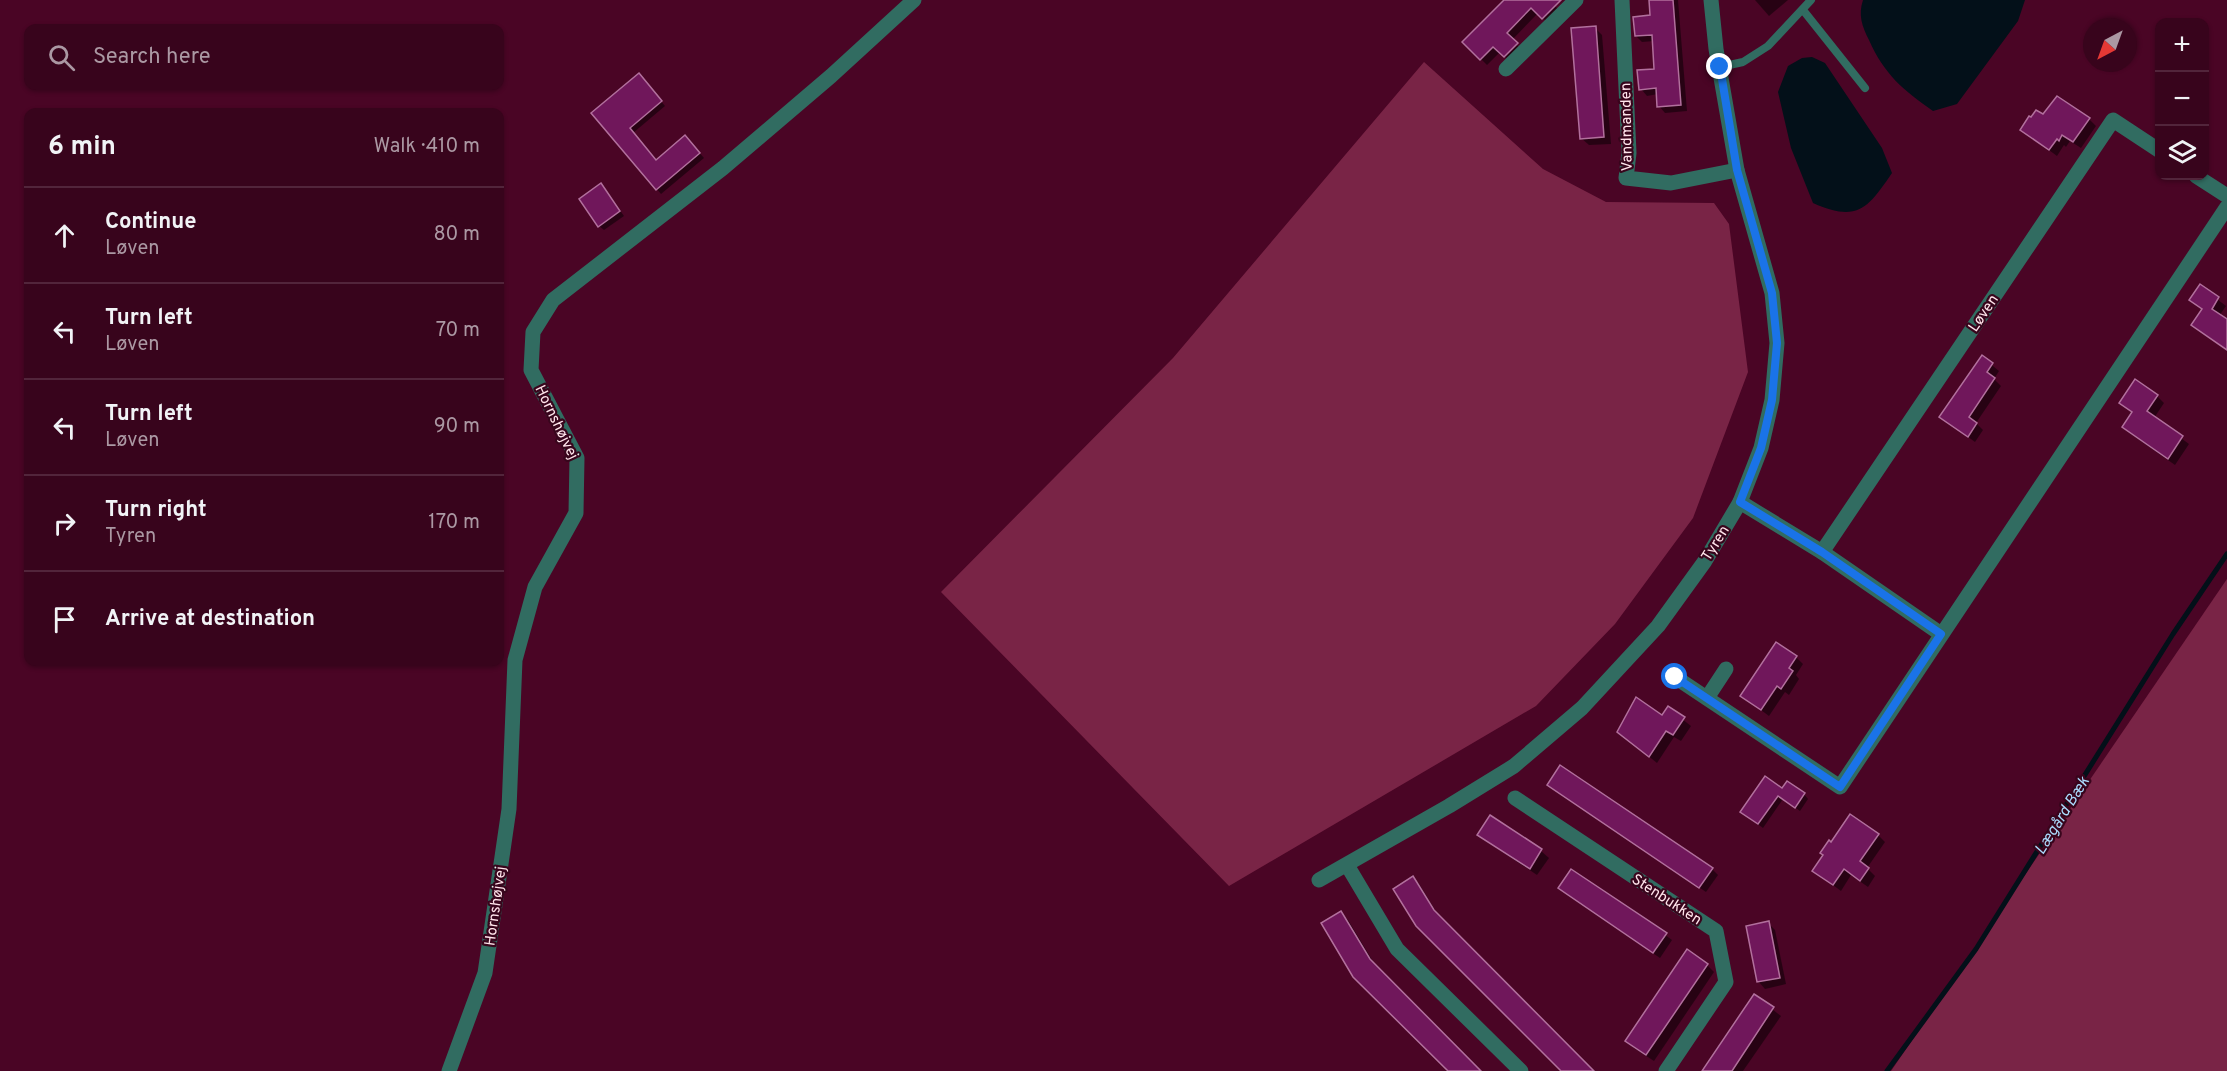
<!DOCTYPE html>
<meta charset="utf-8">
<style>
body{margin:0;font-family:Overpass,sans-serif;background:#3f0e25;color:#f1f3f6}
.controls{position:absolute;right:18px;top:18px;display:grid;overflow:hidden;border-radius:12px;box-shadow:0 2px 4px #0004}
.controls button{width:54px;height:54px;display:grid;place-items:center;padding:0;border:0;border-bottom:2px solid #52253b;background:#38041c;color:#f1f3f6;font:30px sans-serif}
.compass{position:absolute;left:2083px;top:18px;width:54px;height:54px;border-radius:50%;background:#38041c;box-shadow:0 2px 4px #0004;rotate:221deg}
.stop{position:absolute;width:18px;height:18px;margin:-14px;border:4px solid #1a73e8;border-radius:50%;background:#fff}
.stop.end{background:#1a73e8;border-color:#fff;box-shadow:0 2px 6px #0008}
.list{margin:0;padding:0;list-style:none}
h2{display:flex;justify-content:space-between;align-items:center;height:78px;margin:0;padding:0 24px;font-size:26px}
h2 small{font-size:20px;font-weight:400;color:#ab98a3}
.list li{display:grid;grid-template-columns:39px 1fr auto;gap:18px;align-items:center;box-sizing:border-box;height:96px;padding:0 24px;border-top:2px solid #52253b}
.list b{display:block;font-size:22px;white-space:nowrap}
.list p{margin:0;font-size:20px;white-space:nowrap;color:#ab98a3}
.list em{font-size:20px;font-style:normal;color:#ab98a3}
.icon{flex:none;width:33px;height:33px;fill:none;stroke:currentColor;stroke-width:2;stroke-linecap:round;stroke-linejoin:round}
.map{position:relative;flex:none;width:2227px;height:1071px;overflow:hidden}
.search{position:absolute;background:#38041c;box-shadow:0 2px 4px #0004;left:24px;top:24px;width:480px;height:66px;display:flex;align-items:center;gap:15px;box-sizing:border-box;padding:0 21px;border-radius:12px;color:#ab98a3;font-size:22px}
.panel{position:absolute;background:#38041c;box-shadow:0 2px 4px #0004;left:24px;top:108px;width:480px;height:558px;border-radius:12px}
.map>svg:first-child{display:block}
</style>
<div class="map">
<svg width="2227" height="1071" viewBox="0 0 2227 1071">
<rect width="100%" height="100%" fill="#4a0525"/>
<!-- green -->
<g fill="#792446">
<path d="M1424,62L1543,169L1606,202L1714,203L1729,224L1748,372L1693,518L1615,624L1536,706L1229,886L941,592L1173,358Z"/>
<path d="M2227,579V1071H1891Z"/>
</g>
<!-- water -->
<g fill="#031019">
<path d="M1863,0H2025L2018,21L1957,104L1933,111C1903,90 1884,74 1869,40C1862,26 1858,15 1863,0Z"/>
<path d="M1812,57L1825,63L1882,148L1892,173C1868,208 1858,223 1813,203L1791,148L1778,92L1788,66L1802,58Z"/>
</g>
<!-- shadow -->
<g fill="#0007">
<path d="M1506,0H1551L1550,1L1561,12L1549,24L1538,13L1512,40L1523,51L1511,62L1500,52L1487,65L1464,42Z"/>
<path d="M1651,0H1678L1687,111L1665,113L1659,106L1658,94L1647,96L1641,89L1656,70L1654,41L1642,42L1636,36L1652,16Z"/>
<path d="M1755,0H1788L1769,16Z"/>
<path d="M1595,28L1602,35L1611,144L1589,145L1581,138Z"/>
<path d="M643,80L665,106L633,133L656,162L690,142L704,158L661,194L593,113Z"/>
<path d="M2043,116L2089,119L2096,126L2081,148L2070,141L2066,147L2064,145L2057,156L2022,130Z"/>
<path d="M605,190L624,216L604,230L599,226Z"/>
<path d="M2200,286L2226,306L2219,316L2227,321V351L2193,325L2203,310L2191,300Z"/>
<path d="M1982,357L1999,371L1994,379L2001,386L1976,423L1983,430L1975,442L1941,417Z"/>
<path d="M2157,396L2164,403L2154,418L2189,444L2175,465L2131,434L2124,427L2133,413L2121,402Z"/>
<path d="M1796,657L1803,664L1796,675L1799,679L1789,695L1785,692L1769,716L1742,696Z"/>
<path d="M1668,708L1691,726L1681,741L1674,737L1657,763L1626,738L1662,717Z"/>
<path d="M1549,785L1712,869L1718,875L1706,892Z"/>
<path d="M1782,790L1804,794L1808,799L1800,811L1783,799L1763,828L1747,816Z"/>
<path d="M1490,817L1541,851L1549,858L1537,875L1486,841L1479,834Z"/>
<path d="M1878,835L1885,842L1867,868L1875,876L1868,887L1851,875L1841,891L1814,871L1832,844Z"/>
<path d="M1413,878L1419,884L1440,918L1592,1071H1562L1417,925Z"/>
<path d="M1566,894L1634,912L1672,940L1660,958Z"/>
<path d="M1341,913L1348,920L1377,968L1480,1071H1450L1354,976Z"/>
<path d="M1768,923L1775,930L1786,984L1765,989L1758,981Z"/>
<path d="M1707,965L1714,972L1654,1061L1634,1048L1627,1040Z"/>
<path d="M1755,996L1781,1016L1743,1071H1704Z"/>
</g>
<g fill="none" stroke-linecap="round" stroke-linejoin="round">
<!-- stream -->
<path stroke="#031019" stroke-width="5" d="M1887,1071L1976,949L2173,634L2227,554"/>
</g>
<!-- building -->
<g fill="#70175b" stroke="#b2709d" stroke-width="1.5">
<path d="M1504,0H1561L1542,19L1531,8L1507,33L1518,43L1504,57L1493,47L1480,60L1462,42Z"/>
<path d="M1649,0H1673L1681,105L1657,107L1656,88L1639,90L1637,70L1654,69L1652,35L1635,36L1633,17L1650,15Z"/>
<path d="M1596,26L1604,137L1580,139L1571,28Z"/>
<path d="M639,73L662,101L630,128L656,160L685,135L700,153L656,190L591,113Z"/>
<path d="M2057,96L2090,118L2073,142L2062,135L2059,141L2057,139L2049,150L2020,130L2029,116L2031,117L2036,110L2043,114Z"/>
<path d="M601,183L620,211L598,227L579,199Z"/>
<path d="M2200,284L2219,297L2212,309L2227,319V350L2191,325L2202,309L2189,300Z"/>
<path d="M1982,355L1993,363L1987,372L1995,378L1969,417L1977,423L1968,437L1939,417Z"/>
<path d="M2135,379L2158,395L2147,411L2183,436L2168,459L2122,427L2132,412L2119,403Z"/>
<path d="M1776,642L1797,656L1789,668L1793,671L1781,689L1777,686L1761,710L1740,696Z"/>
<path d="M1636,697L1662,715L1668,706L1685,717L1673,735L1666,731L1649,757L1617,732Z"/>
<path d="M1560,765L1713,868L1699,888L1547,785Z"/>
<path d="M1765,776L1782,788L1787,781L1805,793L1795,808L1778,796L1758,824L1740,812Z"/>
<path d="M1850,814L1879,834L1860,861L1869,868L1860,881L1844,869L1833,885L1812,871L1823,855L1820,853L1829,840L1831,842Z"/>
<path d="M1490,815L1542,849L1530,869L1477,835Z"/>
<path d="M1571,869L1667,933L1653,953L1558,888Z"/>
<path d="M1413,876L1434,910L1594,1071H1561L1416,926L1393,889Z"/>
<path d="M1341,911L1370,959L1481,1071H1448L1353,977L1321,923Z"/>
<path d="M1769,921L1780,978L1757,982L1746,926Z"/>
<path d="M1687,949L1708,964L1646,1055L1625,1041Z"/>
<path d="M1754,994L1774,1007L1732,1071H1702Z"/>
</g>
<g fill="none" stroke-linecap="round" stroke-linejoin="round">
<!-- service -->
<g stroke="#316c61" stroke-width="8">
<path d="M1803,10L1865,88"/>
<path d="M1720,67L1743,62L1768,46L1811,0"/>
</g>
<!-- minor -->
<g stroke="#316c61" stroke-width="15">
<path d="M1622,0L1629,153L1626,178L1671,183L1737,170"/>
<path d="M1506,69L1576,0"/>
<path d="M2196,176L2227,196"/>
<path d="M1740,502L1822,552L1941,634"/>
<path d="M1822,552L2113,120L2160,151"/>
<path d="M1675,677L1840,787L2227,207"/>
<path d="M1707,698L1726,669"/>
<path d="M1515,798L1716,931L1726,982L1666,1071"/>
<path d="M1347,865L1397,949L1521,1071"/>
<path d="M1319,880L1449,806L1514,766L1582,708L1658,626L1705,561L1740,502L1761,448L1772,400L1777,343L1772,293L1737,170L1716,49L1711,0"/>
<path d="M449,1071L485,973L509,809L515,660L535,587L576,513L577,458L531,370L533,332L553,300L723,168L831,76L914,0"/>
</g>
</g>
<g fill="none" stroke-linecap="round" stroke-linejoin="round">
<!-- route -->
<path stroke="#1a73e8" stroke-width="8" d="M1675,677L1840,787L1941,634L1822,552L1740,502L1761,448L1772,400L1777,343L1772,293L1737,170L1720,67"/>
</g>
<g text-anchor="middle" stroke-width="4.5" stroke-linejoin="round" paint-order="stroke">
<!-- street labels -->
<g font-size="15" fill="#ffe4eb" stroke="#38051c">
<text transform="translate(1626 127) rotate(-91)" y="5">Vandmanden</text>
<text transform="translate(1983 313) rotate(-56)" y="5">Løven</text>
<text transform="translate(557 422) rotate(64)" y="5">Hornshøjvej</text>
<text transform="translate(1715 543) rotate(-58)" y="5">Tyren</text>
<text transform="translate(1667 899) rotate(33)" y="5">Stenbukken</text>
<text transform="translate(495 906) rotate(-82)" y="5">Hornshøjvej</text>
</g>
<!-- water labels -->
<g font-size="16" font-style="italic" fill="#aadafc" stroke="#38051c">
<text transform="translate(2061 815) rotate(-58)" y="6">Lægård Bæk</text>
</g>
</g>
</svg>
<div class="controls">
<button>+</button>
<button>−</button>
<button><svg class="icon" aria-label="layers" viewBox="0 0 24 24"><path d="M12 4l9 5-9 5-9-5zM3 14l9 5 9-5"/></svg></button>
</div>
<svg class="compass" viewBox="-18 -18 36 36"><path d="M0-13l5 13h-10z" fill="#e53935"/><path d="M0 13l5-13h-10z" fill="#ab98a3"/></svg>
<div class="stop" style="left:1675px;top:677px"></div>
<div class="stop end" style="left:1720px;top:67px"></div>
<div class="search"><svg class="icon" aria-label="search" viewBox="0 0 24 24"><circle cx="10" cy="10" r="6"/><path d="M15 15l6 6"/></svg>Search here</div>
<section class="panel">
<h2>6 min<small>Walk · 410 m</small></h2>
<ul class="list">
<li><svg class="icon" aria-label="ahead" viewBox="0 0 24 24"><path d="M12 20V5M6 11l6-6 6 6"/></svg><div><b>Continue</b><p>Løven</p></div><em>80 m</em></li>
<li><svg class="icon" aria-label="left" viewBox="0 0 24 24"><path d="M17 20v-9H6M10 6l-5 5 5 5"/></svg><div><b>Turn left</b><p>Løven</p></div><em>70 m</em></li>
<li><svg class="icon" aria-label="left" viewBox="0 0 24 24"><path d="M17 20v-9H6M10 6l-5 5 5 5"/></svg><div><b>Turn left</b><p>Løven</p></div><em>90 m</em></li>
<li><svg class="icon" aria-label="right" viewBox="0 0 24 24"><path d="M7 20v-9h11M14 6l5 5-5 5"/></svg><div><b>Turn right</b><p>Tyren</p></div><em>170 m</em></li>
<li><svg class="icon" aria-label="arrive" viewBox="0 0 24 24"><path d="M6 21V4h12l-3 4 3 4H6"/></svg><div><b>Arrive at destination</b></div></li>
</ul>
</section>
</div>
